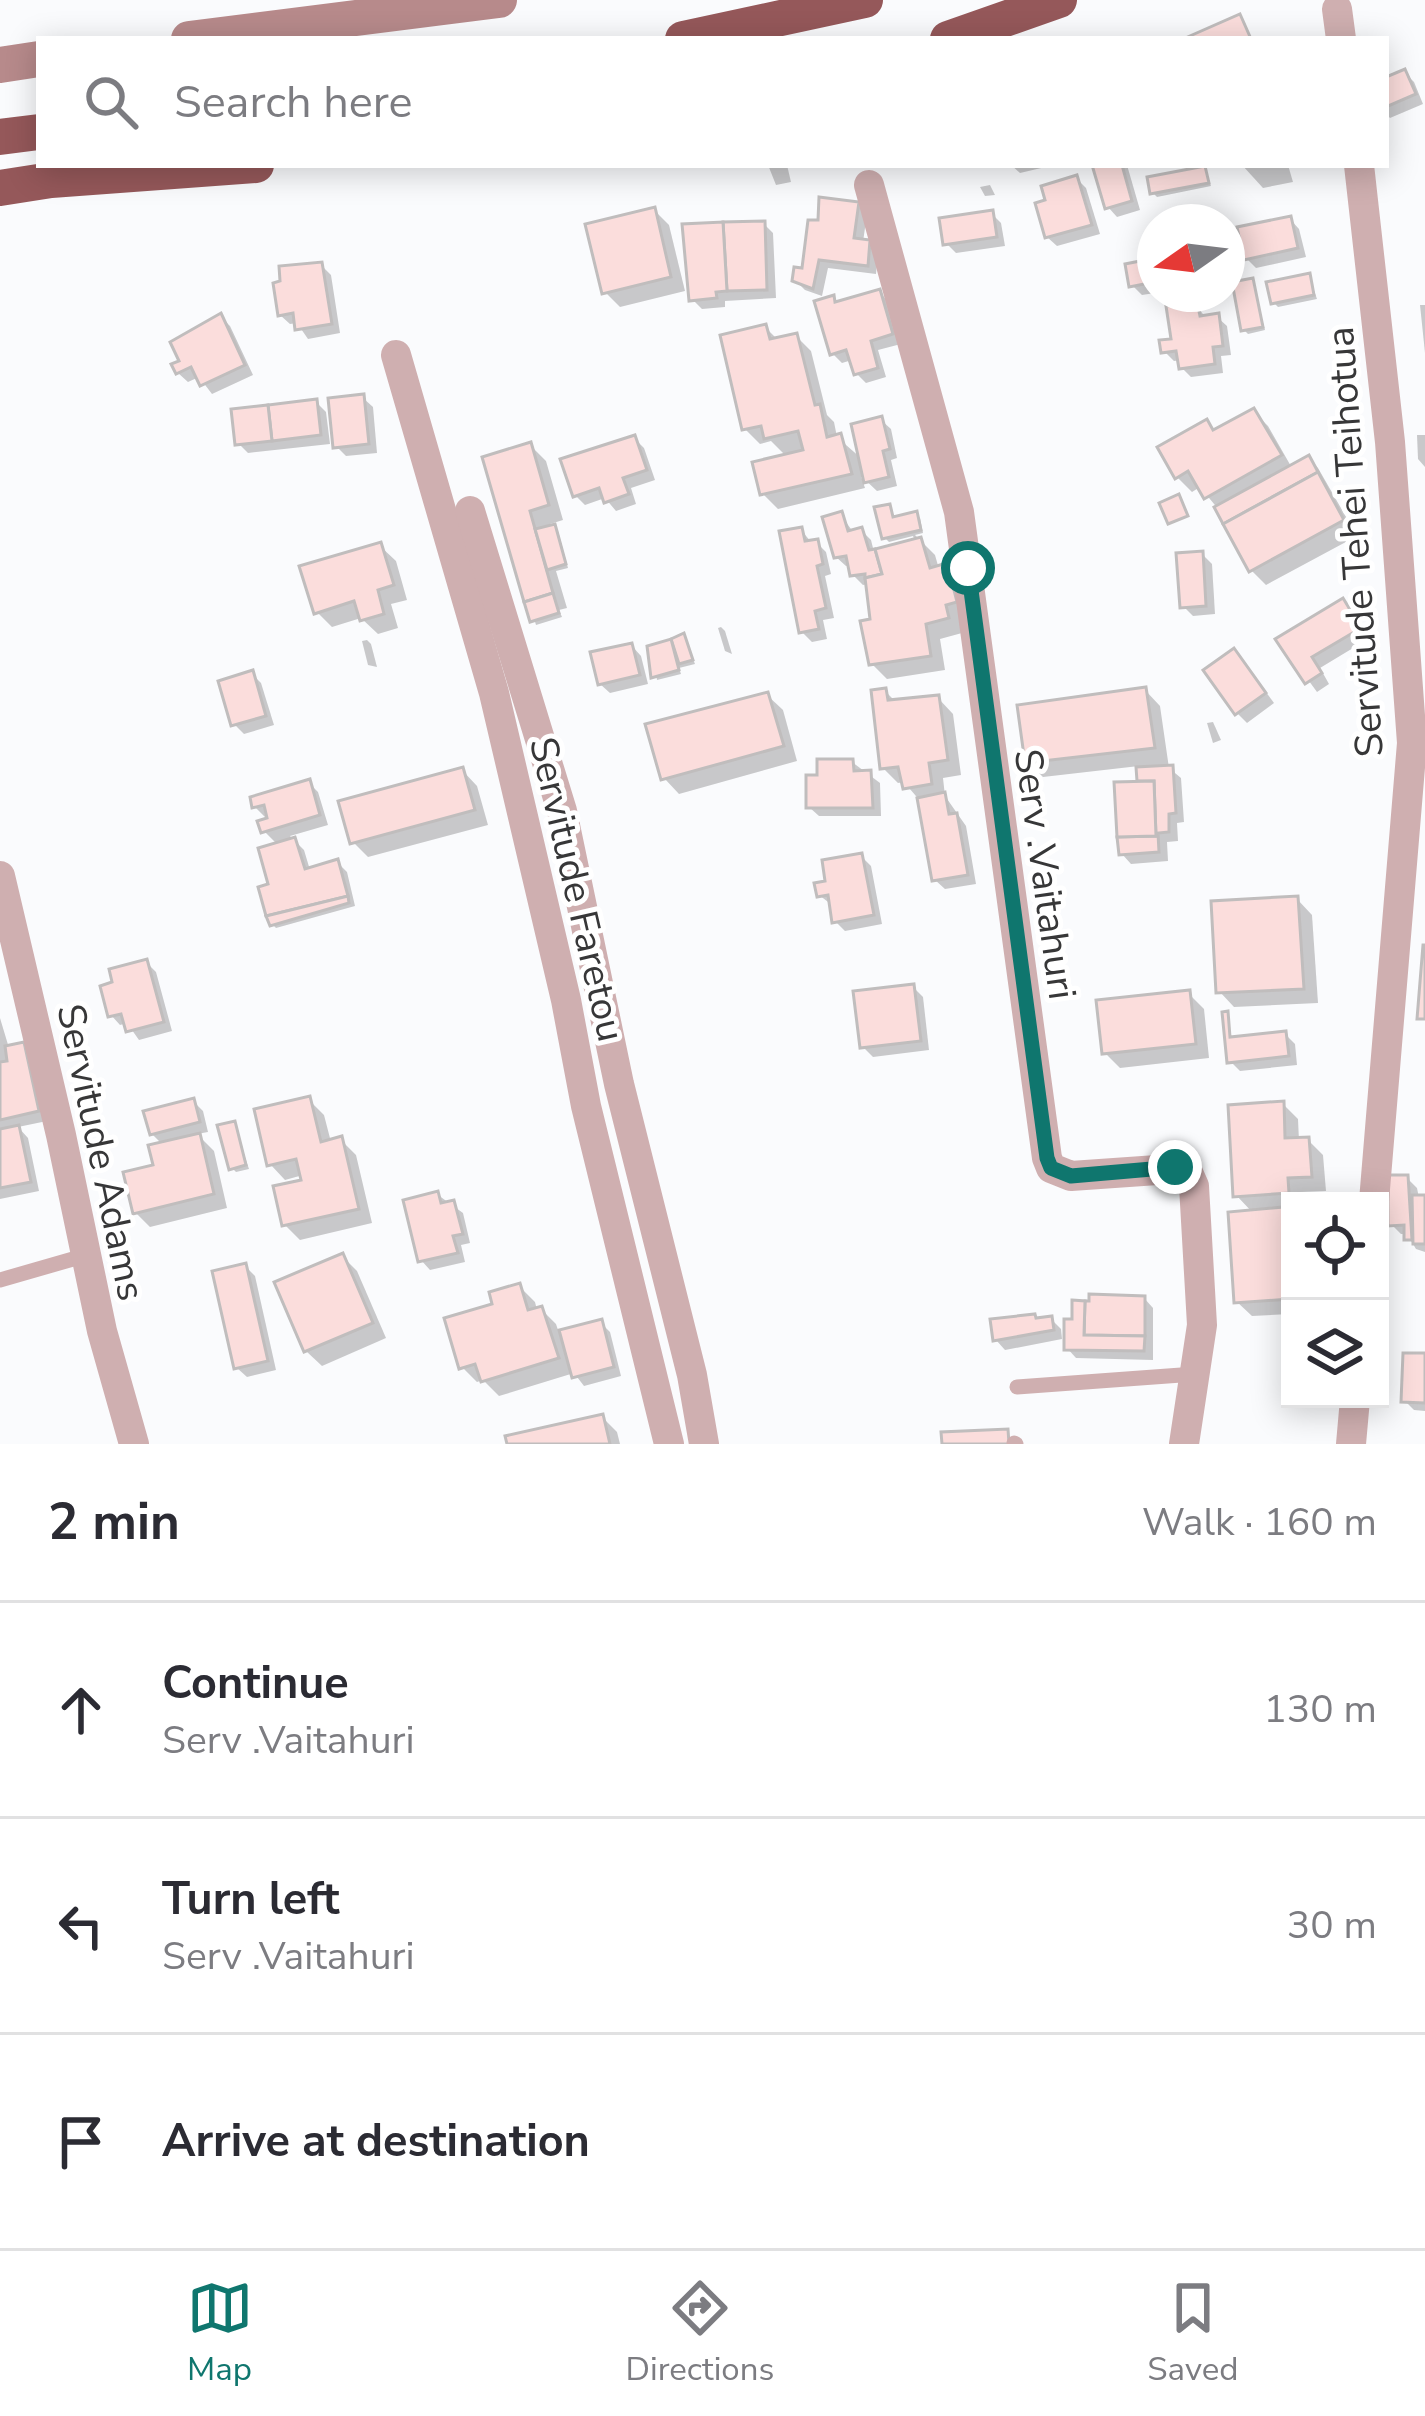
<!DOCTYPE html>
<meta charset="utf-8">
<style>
body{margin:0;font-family:"Nunito Sans",sans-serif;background:#f2f2f3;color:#2b2b33}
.controls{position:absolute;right:36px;bottom:36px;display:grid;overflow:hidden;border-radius:0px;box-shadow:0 6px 30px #0003}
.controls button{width:108px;height:108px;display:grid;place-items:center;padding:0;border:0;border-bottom:3px solid #e1e1e2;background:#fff;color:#2b2b33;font:60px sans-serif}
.compass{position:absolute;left:1137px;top:204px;width:108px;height:108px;border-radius:50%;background:#fff;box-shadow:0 6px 30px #0003;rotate:256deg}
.stop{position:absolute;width:36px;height:36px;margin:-27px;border:9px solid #0f766e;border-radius:50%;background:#fff}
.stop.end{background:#0f766e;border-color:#fff;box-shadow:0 3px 12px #0008}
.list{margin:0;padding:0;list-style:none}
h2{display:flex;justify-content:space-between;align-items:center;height:156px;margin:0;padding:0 48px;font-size:51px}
h2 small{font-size:39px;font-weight:400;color:#7c7c81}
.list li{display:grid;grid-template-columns:78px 1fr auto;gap:36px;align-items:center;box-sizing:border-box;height:216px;padding:0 48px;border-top:3px solid #e1e1e2}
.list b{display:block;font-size:45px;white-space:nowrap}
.list p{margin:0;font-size:39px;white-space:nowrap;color:#7c7c81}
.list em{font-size:39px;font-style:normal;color:#7c7c81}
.icon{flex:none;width:66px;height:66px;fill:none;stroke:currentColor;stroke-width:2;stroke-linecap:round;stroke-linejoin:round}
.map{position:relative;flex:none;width:1425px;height:1444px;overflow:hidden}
.search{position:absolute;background:#fff;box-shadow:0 6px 30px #0003;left:36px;right:36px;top:36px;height:132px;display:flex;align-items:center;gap:30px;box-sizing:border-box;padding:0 42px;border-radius:0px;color:#7c7c81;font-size:45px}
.sheet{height:804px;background:#fff}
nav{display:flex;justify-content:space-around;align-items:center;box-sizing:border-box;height:168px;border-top:3px solid #e1e1e2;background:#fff;font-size:33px;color:#7c7c81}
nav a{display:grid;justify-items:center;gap:6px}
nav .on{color:#0f766e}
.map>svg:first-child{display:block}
</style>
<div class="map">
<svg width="1425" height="1444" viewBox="0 0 1425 1444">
<rect width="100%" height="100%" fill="#fafbfd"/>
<!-- shadow -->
<g fill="#0003">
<path d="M1404,72L1414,82L1423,104L1390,118L1386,114V80Z"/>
<path d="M768,165H787L791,182L776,185Z"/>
<path d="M1011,165H1054L1020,173Z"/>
<path d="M1095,165H1127L1140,210L1117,217L1108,207Z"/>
<path d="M1242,165H1288L1293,182L1263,188Z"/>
<path d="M1204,169L1211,186L1157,197L1153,193Z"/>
<path d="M1076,178L1086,188L1100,234L1057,246L1047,237Z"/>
<path d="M990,185L995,195L985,196L980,187Z"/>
<path d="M857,205L867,214L863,242L878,253L876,274L828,268L822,296L805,290L795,280Z"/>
<path d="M654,210L669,225L685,291L620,307L605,292Z"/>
<path d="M991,213L1001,223L1005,246L956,253L946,243Z"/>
<path d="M1290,219L1299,229L1306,257L1256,268L1246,258Z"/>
<path d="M764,224L773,233L776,298L725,301V307L702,309L692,299Z"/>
<path d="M1155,251V293L1142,295L1132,285L1153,262Z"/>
<path d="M321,265L331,275L340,333L308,339L297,323L290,324L280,315Z"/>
<path d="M1309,276L1317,299L1278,307L1274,303Z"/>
<path d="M1252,281L1265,330L1248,334L1244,330Z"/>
<path d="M879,292L889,302L901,344L878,350L886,377L866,383L856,373L852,360L842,363L832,353L833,298L839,304Z"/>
<path d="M1196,305L1206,318L1217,317L1227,326L1231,355L1221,356L1223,373L1191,377L1182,368L1181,360L1174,361L1164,351L1175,342Z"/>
<path d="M1420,305H1425V353Z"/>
<path d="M221,317L230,326L253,375L212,394L199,377L188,382L178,373Z"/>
<path d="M765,327L778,340L796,336L811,351L827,415L834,422L837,437L862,459L881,420L891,429L897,458L891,460L897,486L877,491L861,476L865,488L778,509L763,494L787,457L771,441L760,444L745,429Z"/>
<path d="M363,398L373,407L377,453L346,456L336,446Z"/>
<path d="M316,402L326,412L330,444L248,453L238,443Z"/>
<path d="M1253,411L1268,426L1292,468L1309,459L1318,468L1357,536L1266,585L1251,570L1219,510L1200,487L1192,492L1177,477L1206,423L1215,432Z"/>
<path d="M1417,435H1425V467L1418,459Z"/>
<path d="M634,438L644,448L655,480L631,488L636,504L616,511L605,498L585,505L576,496Z"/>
<path d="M531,446L546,461L563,520L550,524L558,531L568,568L556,571L567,608L559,610L562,617L536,625L486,459Z"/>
<path d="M889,507L895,519L916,514L920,518L923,533L915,535L935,555L939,569L946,567L961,582L962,633L940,639L945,670L887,679L872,664L869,584L863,585L853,575L851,565L846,566L836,557L841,515L853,532L861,530L871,540L874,552L915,541L913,536L889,542L885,538Z"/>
<path d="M801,530L812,543H817L826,552L831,574L825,576L834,618L823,620L827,639L812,642L802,632Z"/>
<path d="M380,546L396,561L407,600L391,604L398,628L378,634L361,618L332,627L317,612Z"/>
<path d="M1202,554L1212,564L1215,614L1193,616L1183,606Z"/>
<path d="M1343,602L1368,639L1320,668L1329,684L1317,692L1279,640Z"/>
<path d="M721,627L725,631L732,654L725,651L718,628Z"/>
<path d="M684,637L695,664L679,668L681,674L657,680L651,648Z"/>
<path d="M367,640L371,644L377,667L368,665L362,641Z"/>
<path d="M632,646L641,656L648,684L610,693L600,684Z"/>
<path d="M1243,661L1274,703L1247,723L1237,713Z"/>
<path d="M252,674L261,683L274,725L244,734L234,724Z"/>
<path d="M1145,690L1160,706L1169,768L1181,778L1184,822L1177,823L1178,841L1167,842L1168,861L1131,864L1122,854L1140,784L1139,766L1043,777L1028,762Z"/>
<path d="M885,691L896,702L938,698L953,714L961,775L943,778L945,796L966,826L976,884L945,889L935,880L921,802L904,782L898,783L883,768Z"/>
<path d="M767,695L783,710L797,761L679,794L664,778Z"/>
<path d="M1213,722L1221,740L1213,743L1207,723Z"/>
<path d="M852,762L880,783L881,816H819L809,807Z"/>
<path d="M462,770L477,786L488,825L368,857L353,842Z"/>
<path d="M309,783L318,792L328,825L290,836L304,850L310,870L337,862L347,872L355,906L276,928L272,924V886L278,845L264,831L269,821L255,807Z"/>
<path d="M861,856L871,866L882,924L845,931L835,921L832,905L819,895Z"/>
<path d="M1297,899L1312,915L1318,1003L1234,1007L1219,991Z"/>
<path d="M146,962L156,972L172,1031L139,1040L127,1023L120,1025L111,1015Z"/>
<path d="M913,987L923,997L929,1050L873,1057L863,1047Z"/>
<path d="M1189,994L1204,1009L1209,1058L1120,1068L1105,1053Z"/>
<path d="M0,1018L9,1048L32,1055L47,1121L18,1127L28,1138L39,1191L0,1199Z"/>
<path d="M1285,1034L1295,1044L1297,1065L1240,1071L1230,1061Z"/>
<path d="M309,1100L324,1115L331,1142L341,1140L356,1155L372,1223L300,1240L285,1225L304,1182L303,1175L285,1180L270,1164Z"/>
<path d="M193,1101L203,1111L208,1132L197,1134L214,1151L227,1208L150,1227L135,1212L163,1145L152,1134Z"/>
<path d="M1283,1104L1298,1119L1299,1141L1308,1140L1323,1155L1326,1191L1301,1192L1302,1201H1290V1208H1281L1290,1217V1314L1252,1316L1236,1301L1253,1213L1236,1195Z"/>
<path d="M234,1124L249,1169L236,1172L232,1168Z"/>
<path d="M1407,1178L1417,1188L1419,1198H1425V1252L1416,1249L1407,1234H1401L1391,1224Z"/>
<path d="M438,1195L463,1213L470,1243L461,1245L465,1262L430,1270L421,1260Z"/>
<path d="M342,1256L357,1271L386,1338L322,1366L306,1351Z"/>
<path d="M245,1266L255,1276L276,1370L247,1377L237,1368Z"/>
<path d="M520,1287L535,1302L537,1310L541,1309L556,1324L559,1333L601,1323L610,1332L621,1376L584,1386L574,1373L499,1396L483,1380L477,1382L462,1367Z"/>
<path d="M1144,1298L1153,1308V1360L1076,1358L1067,1348Z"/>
<path d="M1051,1319L1061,1329L1062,1339L1005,1350L996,1340L1038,1321Z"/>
<path d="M1425,1356V1411L1414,1410L1404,1400Z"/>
<path d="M602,1417L617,1432L620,1444H510L509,1439Z"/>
</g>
<!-- building -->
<g fill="#fbdddc" stroke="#c0bdbd" stroke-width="3">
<path d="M1240,14L1251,39H1183Z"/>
<path d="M1405,69L1416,94L1386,107V77Z"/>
<path d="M1092,165H1122L1132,201L1105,209Z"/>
<path d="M1205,166L1209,183L1150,194L1147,177Z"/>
<path d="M1077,175L1092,225L1045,238L1035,203L1045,200L1041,186Z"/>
<path d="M819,197L859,202L854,238L870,240L868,266L819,260L813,289L792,281L794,267L802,268L808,220H818Z"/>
<path d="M655,207L671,277L602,294L585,224Z"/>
<path d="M993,210L997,237L943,245L939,218Z"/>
<path d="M1291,216L1298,248L1244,260L1237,227Z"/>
<path d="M765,221L767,290L727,291L723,222Z"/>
<path d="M723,222L727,291L716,292L717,298L689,301L682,224Z"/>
<path d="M1155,248V282L1129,287L1125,264L1150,259L1148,249Z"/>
<path d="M322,262L332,324L295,330L293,313L278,316L273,283L280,281L279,266Z"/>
<path d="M1310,273L1314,295L1271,304L1266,282Z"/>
<path d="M1253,278L1263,327L1241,331L1232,282Z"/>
<path d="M880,289L893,334L871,341L878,368L854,375L846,350L830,355L814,301L834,295L835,302Z"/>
<path d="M1197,302L1200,316L1219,313L1223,346L1213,347L1215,364L1179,369L1176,351L1161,353L1159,340L1171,339L1166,306Z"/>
<path d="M221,313L245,365L200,386L191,367L176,374L171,364L179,361L170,342Z"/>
<path d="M766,324L770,339L797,333L815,405L820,404L827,437L841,433L852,474L760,495L752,462L803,450L798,431L764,439L761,426L742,430L720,335Z"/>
<path d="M364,394L369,444L333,448L328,398Z"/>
<path d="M317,399L321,435L272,441L268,405Z"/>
<path d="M268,405L272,441L235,445L231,409Z"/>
<path d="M1254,408L1282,455L1204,499L1188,471L1175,479L1157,447L1207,419L1213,430Z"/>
<path d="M882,416L890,449L883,451L889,477L864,483L851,424Z"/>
<path d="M635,435L647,470L623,478L629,494L604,503L599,488L573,497L560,459Z"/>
<path d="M531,442L549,505L530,511L553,593L524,602L482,457Z"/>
<path d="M1309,455L1318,472L1223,524L1214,507Z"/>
<path d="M1318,472L1344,520L1249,572L1223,524Z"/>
<path d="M1179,494L1188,516L1168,524L1159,503Z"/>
<path d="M890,504L893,517L917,511L921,530L882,539L874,507Z"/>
<path d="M842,511L848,531L862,527L869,550L875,549L882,574L865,578V574L850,576L846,556L834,558L822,517Z"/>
<path d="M555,524L566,564L547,570L535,529Z"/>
<path d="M802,527L805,541L818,539L823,564L817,566L826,608L815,611L819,629L799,633L779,531Z"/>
<path d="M921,537L930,568L947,563L957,602L946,605L949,618L926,624L931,656L869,665L860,621L870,619L865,578L882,574L875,549Z"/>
<path d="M381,542L394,585L378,590L384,614L360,621L354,601L314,614L299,566Z"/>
<path d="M1203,551L1206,606L1180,608L1176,553Z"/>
<path d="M553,593L559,613L530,622L524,602Z"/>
<path d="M1343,598L1361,628L1312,657L1322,673L1305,684L1275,639Z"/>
<path d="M684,633L693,660L679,664L671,639Z"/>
<path d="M671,639L679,670L651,678L647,646Z"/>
<path d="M632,643L640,675L598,685L590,652Z"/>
<path d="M1234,648L1266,693L1235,715L1203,670Z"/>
<path d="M253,670L266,716L231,726L218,681Z"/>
<path d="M1146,687L1155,748L1025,763L1017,705Z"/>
<path d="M886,688L888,700L939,695L948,760L929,763L932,784L903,789L898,767L880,769L871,690Z"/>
<path d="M768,692L784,746L661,780L645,724Z"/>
<path d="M817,759H853L854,771L871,770L873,808H806V775H817Z"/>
<path d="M1173,765L1176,813L1169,814V832L1158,833L1159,852L1119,855L1117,837L1156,836L1154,781H1137L1136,767Z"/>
<path d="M463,767L475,810L350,844L338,801Z"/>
<path d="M310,779L320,815L261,833L257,821L267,818L264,805L252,808L250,797Z"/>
<path d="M1154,781L1156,836L1117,837L1114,782Z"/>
<path d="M945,792L949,814L957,813L968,875L932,881L917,798Z"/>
<path d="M295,837L305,869L338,859L348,896L266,916L258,887L268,884L258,848Z"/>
<path d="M862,853L874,915L832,923L828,895L817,897L814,883L825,881L822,860Z"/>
<path d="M348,896L349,903L270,926L266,916Z"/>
<path d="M1298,896L1304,989L1216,993L1211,901Z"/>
<path d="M1423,945H1425V1019H1417Z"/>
<path d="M147,959L164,1022L126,1032L121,1014L108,1017L100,986L112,982L109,969Z"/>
<path d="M914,984L921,1041L860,1048L853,991Z"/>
<path d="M1190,990L1196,1044L1102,1054L1096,1000Z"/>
<path d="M1228,1011L1230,1037L1286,1031L1289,1056L1227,1063L1222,1012Z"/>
<path d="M24,1042L39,1111L0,1120V1062L7,1061L5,1046Z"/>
<path d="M310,1096L321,1142L342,1136L359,1209L282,1226L273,1186L301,1180L296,1159L267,1166L254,1109Z"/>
<path d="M194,1098L200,1122L150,1135L143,1111Z"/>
<path d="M1284,1101L1285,1138L1309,1137L1312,1177L1288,1178L1289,1193L1233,1197L1228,1105Z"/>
<path d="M235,1121L246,1165L229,1170L217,1125Z"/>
<path d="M19,1125L31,1182L0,1188V1129Z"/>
<path d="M200,1133L214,1194L133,1214L123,1172L153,1165L148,1145Z"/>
<path d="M1388,1175H1408L1412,1240H1404V1225L1388,1226Z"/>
<path d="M438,1191L441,1203L454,1200L463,1234L453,1236L458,1253L418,1262L403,1200Z"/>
<path d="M1412,1195H1425V1244H1413Z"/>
<path d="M1284,1207L1285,1221H1290V1299L1234,1303L1228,1212Z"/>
<path d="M343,1253L373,1323L304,1352L274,1282Z"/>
<path d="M246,1263L268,1361L234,1369L212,1271Z"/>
<path d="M520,1283L528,1310L542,1306L559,1358L481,1382L475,1364L459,1369L444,1318L492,1304L489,1292Z"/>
<path d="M1089,1294L1145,1296V1336L1084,1335L1085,1301H1089Z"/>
<path d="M1072,1300L1085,1301L1084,1335L1145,1336L1144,1351L1064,1350V1319H1072Z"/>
<path d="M1035,1314L1036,1318L1052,1316L1054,1330L993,1341L990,1319Z"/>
<path d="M602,1319L614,1367L572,1378L559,1330Z"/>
<path d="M1403,1353H1425V1403L1401,1402Z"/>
<path d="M603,1414L610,1444H507L505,1436Z"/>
<path d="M1008,1429L1009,1444H942L941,1432Z"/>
</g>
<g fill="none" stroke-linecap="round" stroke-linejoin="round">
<!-- lane -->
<g stroke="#cfafb0" stroke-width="15">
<path d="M0,1280L87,1255"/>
<path d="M1017,1387L1195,1374"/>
<path d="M1014,1443L1016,1444"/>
</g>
<!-- street -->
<g stroke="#cfafb0" stroke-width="30">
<path d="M1337,9L1341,39"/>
<path d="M1359,165L1390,442L1412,743L1374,1201"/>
<path d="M869,185L959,512L1047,1158L1051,1168L1071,1176L1186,1168L1194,1186L1202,1325L1184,1444"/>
<path d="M396,355L494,693L566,1000L586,1106L669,1444"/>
<path d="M470,511L562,811L619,1084L692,1375L704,1444"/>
<path d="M0,876L61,1135L102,1331L134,1444"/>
<path d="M1351,1444L1355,1399"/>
</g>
<!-- secondary -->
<g stroke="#b78a8b" stroke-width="36">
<path d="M189,39L499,0"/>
<path d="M0,65L39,59"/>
</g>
<!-- highway -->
<g stroke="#95585a" stroke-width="36">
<path d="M683,39L865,0"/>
<path d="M948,39L1059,0"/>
<path d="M0,137L39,132"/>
<path d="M0,188L51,180L256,165"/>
</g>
</g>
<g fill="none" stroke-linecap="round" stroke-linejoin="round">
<!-- route -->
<path stroke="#0f766e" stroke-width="15" d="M968,568L1047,1158L1051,1168L1071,1176L1175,1167"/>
</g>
<g text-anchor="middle" stroke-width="10" stroke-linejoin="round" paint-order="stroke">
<!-- street labels -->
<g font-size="39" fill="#373738" stroke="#fff">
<text transform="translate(1354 542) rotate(-94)" y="14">Servitude Tehei Teihotua</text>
<text transform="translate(1046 874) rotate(82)" y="14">Serv .Vaitahuri</text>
<text transform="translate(578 889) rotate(77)" y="14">Servitude Faretou</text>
<text transform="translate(102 1152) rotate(78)" y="14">Servitude Adams</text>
</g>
</g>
</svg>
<div class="controls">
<button><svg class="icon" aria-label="locate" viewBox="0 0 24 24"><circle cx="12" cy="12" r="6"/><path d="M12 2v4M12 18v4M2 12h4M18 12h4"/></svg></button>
<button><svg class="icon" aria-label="layers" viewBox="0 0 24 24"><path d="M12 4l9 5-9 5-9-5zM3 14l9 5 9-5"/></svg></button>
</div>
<svg class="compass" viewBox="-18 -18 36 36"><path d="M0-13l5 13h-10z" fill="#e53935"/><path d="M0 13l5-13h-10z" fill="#7c7c81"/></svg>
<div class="stop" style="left:968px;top:568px"></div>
<div class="stop end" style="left:1175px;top:1167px"></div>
<div class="search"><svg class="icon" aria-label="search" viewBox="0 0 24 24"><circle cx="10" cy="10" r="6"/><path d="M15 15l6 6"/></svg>Search here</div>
</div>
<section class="sheet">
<h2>2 min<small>Walk · 160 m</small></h2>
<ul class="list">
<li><svg class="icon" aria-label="ahead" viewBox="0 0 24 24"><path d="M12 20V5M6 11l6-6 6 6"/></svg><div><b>Continue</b><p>Serv .Vaitahuri</p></div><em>130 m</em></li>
<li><svg class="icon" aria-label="left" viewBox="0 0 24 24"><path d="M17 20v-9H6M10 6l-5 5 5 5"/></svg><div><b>Turn left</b><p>Serv .Vaitahuri</p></div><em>30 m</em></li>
<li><svg class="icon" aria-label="arrive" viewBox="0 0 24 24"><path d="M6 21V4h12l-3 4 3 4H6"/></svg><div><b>Arrive at destination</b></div></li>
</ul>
</section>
<nav>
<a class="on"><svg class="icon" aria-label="map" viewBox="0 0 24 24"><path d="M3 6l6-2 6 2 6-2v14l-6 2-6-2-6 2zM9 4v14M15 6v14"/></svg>Map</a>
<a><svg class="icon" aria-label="directions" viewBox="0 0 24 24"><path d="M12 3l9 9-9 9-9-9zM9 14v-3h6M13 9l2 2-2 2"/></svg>Directions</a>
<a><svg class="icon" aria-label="saved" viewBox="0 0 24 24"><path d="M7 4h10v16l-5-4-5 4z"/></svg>Saved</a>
</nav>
